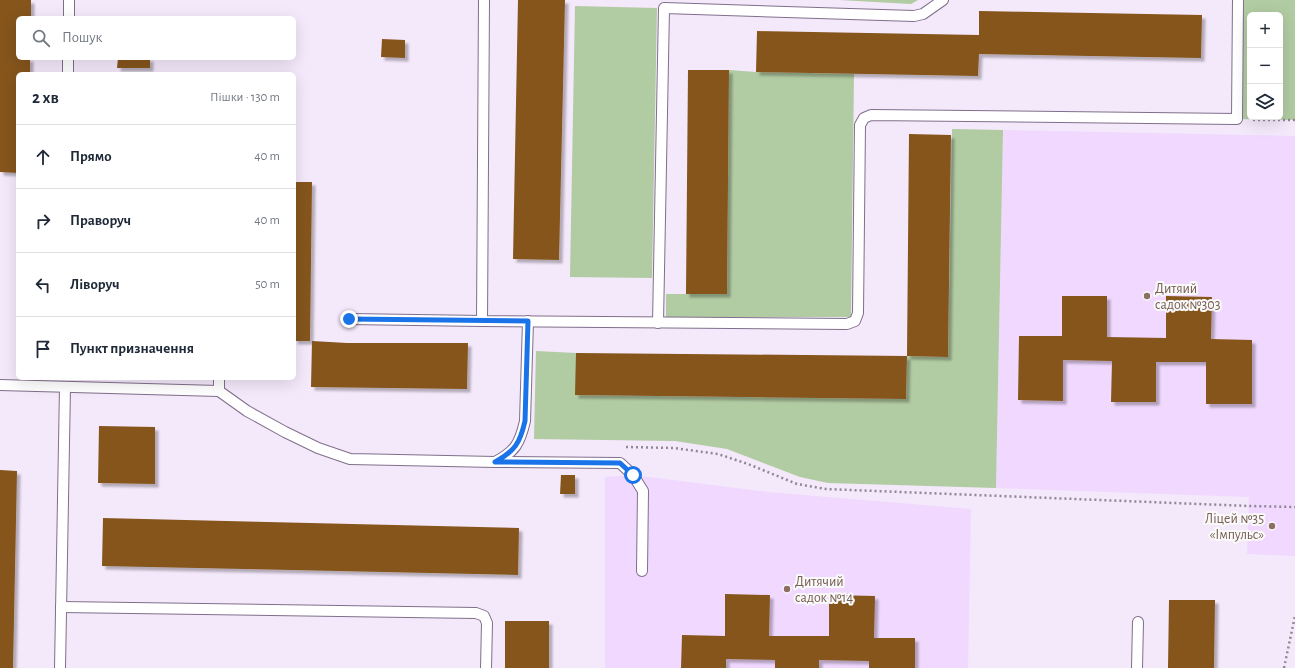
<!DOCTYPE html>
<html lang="uk">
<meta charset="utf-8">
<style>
body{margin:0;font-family:"Alegreya Sans",sans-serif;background:#f2f2f3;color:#1f2937}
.controls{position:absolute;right:12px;top:12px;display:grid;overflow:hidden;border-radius:6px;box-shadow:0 4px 16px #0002}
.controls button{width:36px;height:36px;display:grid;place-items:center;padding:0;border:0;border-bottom:1px solid #e0e1e3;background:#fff;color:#1f2937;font:20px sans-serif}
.stop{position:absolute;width:12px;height:12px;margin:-9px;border:3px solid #1a73e8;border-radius:50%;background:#fff}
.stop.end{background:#1a73e8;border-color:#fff;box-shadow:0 1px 4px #0008}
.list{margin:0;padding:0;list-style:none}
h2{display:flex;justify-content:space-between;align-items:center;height:52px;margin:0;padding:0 16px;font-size:17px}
h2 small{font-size:13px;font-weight:400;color:#747a83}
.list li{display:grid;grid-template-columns:26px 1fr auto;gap:12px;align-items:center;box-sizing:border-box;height:64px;padding:0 16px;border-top:1px solid #e0e1e3}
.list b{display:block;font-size:15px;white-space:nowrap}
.list em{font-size:13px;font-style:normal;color:#747a83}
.icon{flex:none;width:22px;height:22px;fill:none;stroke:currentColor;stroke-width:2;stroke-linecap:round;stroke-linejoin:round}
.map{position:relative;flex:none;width:1295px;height:668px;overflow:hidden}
.search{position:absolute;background:#fff;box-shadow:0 4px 16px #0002;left:16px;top:16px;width:280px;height:44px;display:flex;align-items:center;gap:10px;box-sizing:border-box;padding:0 14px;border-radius:6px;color:#747a83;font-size:15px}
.panel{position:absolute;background:#fff;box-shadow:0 4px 16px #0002;left:16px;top:72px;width:280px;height:308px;border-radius:6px}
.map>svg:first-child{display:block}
</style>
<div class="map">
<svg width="1295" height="668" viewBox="0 0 1295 668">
<defs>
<filter id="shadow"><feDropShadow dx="3.5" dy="3.5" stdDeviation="1" flood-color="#0004"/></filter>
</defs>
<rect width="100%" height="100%" fill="#f4e8fb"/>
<!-- built -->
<g fill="#f0d8ff">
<path d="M1003,130L1295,136V556L1247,554L1249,497L996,488Z"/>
<path d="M633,475L767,492L971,509L968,668H605V477Z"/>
</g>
<!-- green -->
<g fill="#b1cba2" fill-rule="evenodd">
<path d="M839,0H918L911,4Z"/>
<path d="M1238,0H1295V120L1237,119ZM1250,15H1280V117H1250Z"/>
<path d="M575,6L657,8L652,278L570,277Z"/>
<path d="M729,70L756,72L854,74L851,317H666V294H727Z"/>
<path d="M952,129L1003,130L996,488L828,483L800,477L727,449L675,441L534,439L536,351L576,353V395L906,399L907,356L948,357Z"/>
</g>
<!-- building -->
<g fill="#85551a" filter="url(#shadow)">
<path d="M0,0H31V18H18V58H30V74H18V173L0,172Z"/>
<path d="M518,0H565L559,260L513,259Z"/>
<path d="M979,11L1202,15L1201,58L979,54L978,76L756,72L757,31L979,35Z"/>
<path d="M382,39L405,40V58L381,57Z"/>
<path d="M118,58H150V68H117Z"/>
<path d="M688,70H729L727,294H686Z"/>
<path d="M909,134L951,135L948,357L907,356L906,399L575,395L576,353L907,356Z"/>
<path d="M294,182H312L310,341H294Z"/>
<path d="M1062,296H1107V337L1166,338V296L1212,297L1211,339L1252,340V404H1206V362H1156V402H1111L1112,361L1063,360V401L1018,400L1019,336H1062Z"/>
<path d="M312,341L347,343H468L467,389L311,387Z"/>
<path d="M99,426L155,427V484L98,483Z"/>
<path d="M0,470L17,471L13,668H0Z"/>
<path d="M561,475H575V494H560Z"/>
<path d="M103,518L519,528L518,575L102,566Z"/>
<path d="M725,594L770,595L769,636H829V595L875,596L874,638H915V668H869V661L819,660V668H775V660L726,659V668H681L682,635L725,636Z"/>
<path d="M1169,600H1215L1214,668H1168Z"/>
<rect x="505" y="621" width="44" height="47"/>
</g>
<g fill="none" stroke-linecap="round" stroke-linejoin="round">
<!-- lane casing -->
<g stroke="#806f8b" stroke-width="12">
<g id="lane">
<path d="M484,0L482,321L847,324L855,321L858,313L860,125L864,118L871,115L1237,119L1238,0"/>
<path d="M69,18V0"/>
<path d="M68,74V58"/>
<path d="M349,319L482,321"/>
<path d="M658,323L664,8L914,16L923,14L943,0"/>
<path d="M0,385L219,391L247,411L285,432L318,448L350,459L495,462C515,452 520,443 525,421L528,321"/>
<path d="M219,391V378"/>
<path d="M497,462L620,463L633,475L643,491L642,571"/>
<path d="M61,607L476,613L484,616L487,623L486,668"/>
<path d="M60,668L65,387"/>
<path d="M1137,668L1138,622"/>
</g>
</g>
<!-- path -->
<g stroke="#908695" stroke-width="2.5" stroke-dasharray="2 3" stroke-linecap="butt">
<path d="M1253,120H1295"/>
<path d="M626,447L674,448L718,454L748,464L797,484L826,489L1249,506L1295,507"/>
<path d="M1284,668L1295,616"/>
</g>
<!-- lane -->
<use href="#lane" stroke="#fff" stroke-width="10"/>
</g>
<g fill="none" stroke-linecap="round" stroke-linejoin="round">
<!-- route -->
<path stroke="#1a73e8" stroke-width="5" d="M349,319L528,321L525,421C520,443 515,451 495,462L620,463L633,475"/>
</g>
<!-- markers -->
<g fill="#8d6e63" stroke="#fafafa" stroke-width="1.5">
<circle cx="1147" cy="296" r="4"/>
<circle cx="1272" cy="526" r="4"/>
<circle cx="787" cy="589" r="4"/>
</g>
<g text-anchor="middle" stroke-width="4" stroke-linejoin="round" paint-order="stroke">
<!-- education labels -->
<g font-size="14" fill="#785e54" stroke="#fafafa" text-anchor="start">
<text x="1155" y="293">Дитяий<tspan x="1155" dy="16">садок №303</tspan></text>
<text x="1264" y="523" text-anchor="end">Ліцей №35<tspan x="1264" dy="16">«Імпульс»</tspan></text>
<text x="795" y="586">Дитячий<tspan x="795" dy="16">садок №14</tspan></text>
</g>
</g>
</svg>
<div class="controls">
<button>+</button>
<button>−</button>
<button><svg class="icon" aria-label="layers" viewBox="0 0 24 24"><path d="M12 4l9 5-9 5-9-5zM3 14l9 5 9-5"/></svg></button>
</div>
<div class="stop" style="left:633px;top:475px"></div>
<div class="stop end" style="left:349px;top:319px"></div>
<div class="search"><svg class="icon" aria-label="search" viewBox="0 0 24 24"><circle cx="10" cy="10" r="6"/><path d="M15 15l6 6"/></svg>Пошук</div>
<section class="panel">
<h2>2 хв<small>Пішки · 130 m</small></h2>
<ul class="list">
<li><svg class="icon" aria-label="ahead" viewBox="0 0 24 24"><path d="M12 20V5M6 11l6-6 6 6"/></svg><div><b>Прямо</b></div><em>40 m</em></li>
<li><svg class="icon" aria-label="right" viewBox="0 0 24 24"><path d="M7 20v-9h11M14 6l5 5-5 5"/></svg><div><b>Праворуч</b></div><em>40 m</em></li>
<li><svg class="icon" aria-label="left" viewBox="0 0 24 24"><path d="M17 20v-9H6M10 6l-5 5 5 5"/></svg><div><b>Ліворуч</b></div><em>50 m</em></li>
<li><svg class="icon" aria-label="arrive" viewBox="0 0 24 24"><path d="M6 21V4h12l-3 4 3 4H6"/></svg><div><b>Пункт призначення</b></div></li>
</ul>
</section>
</div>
